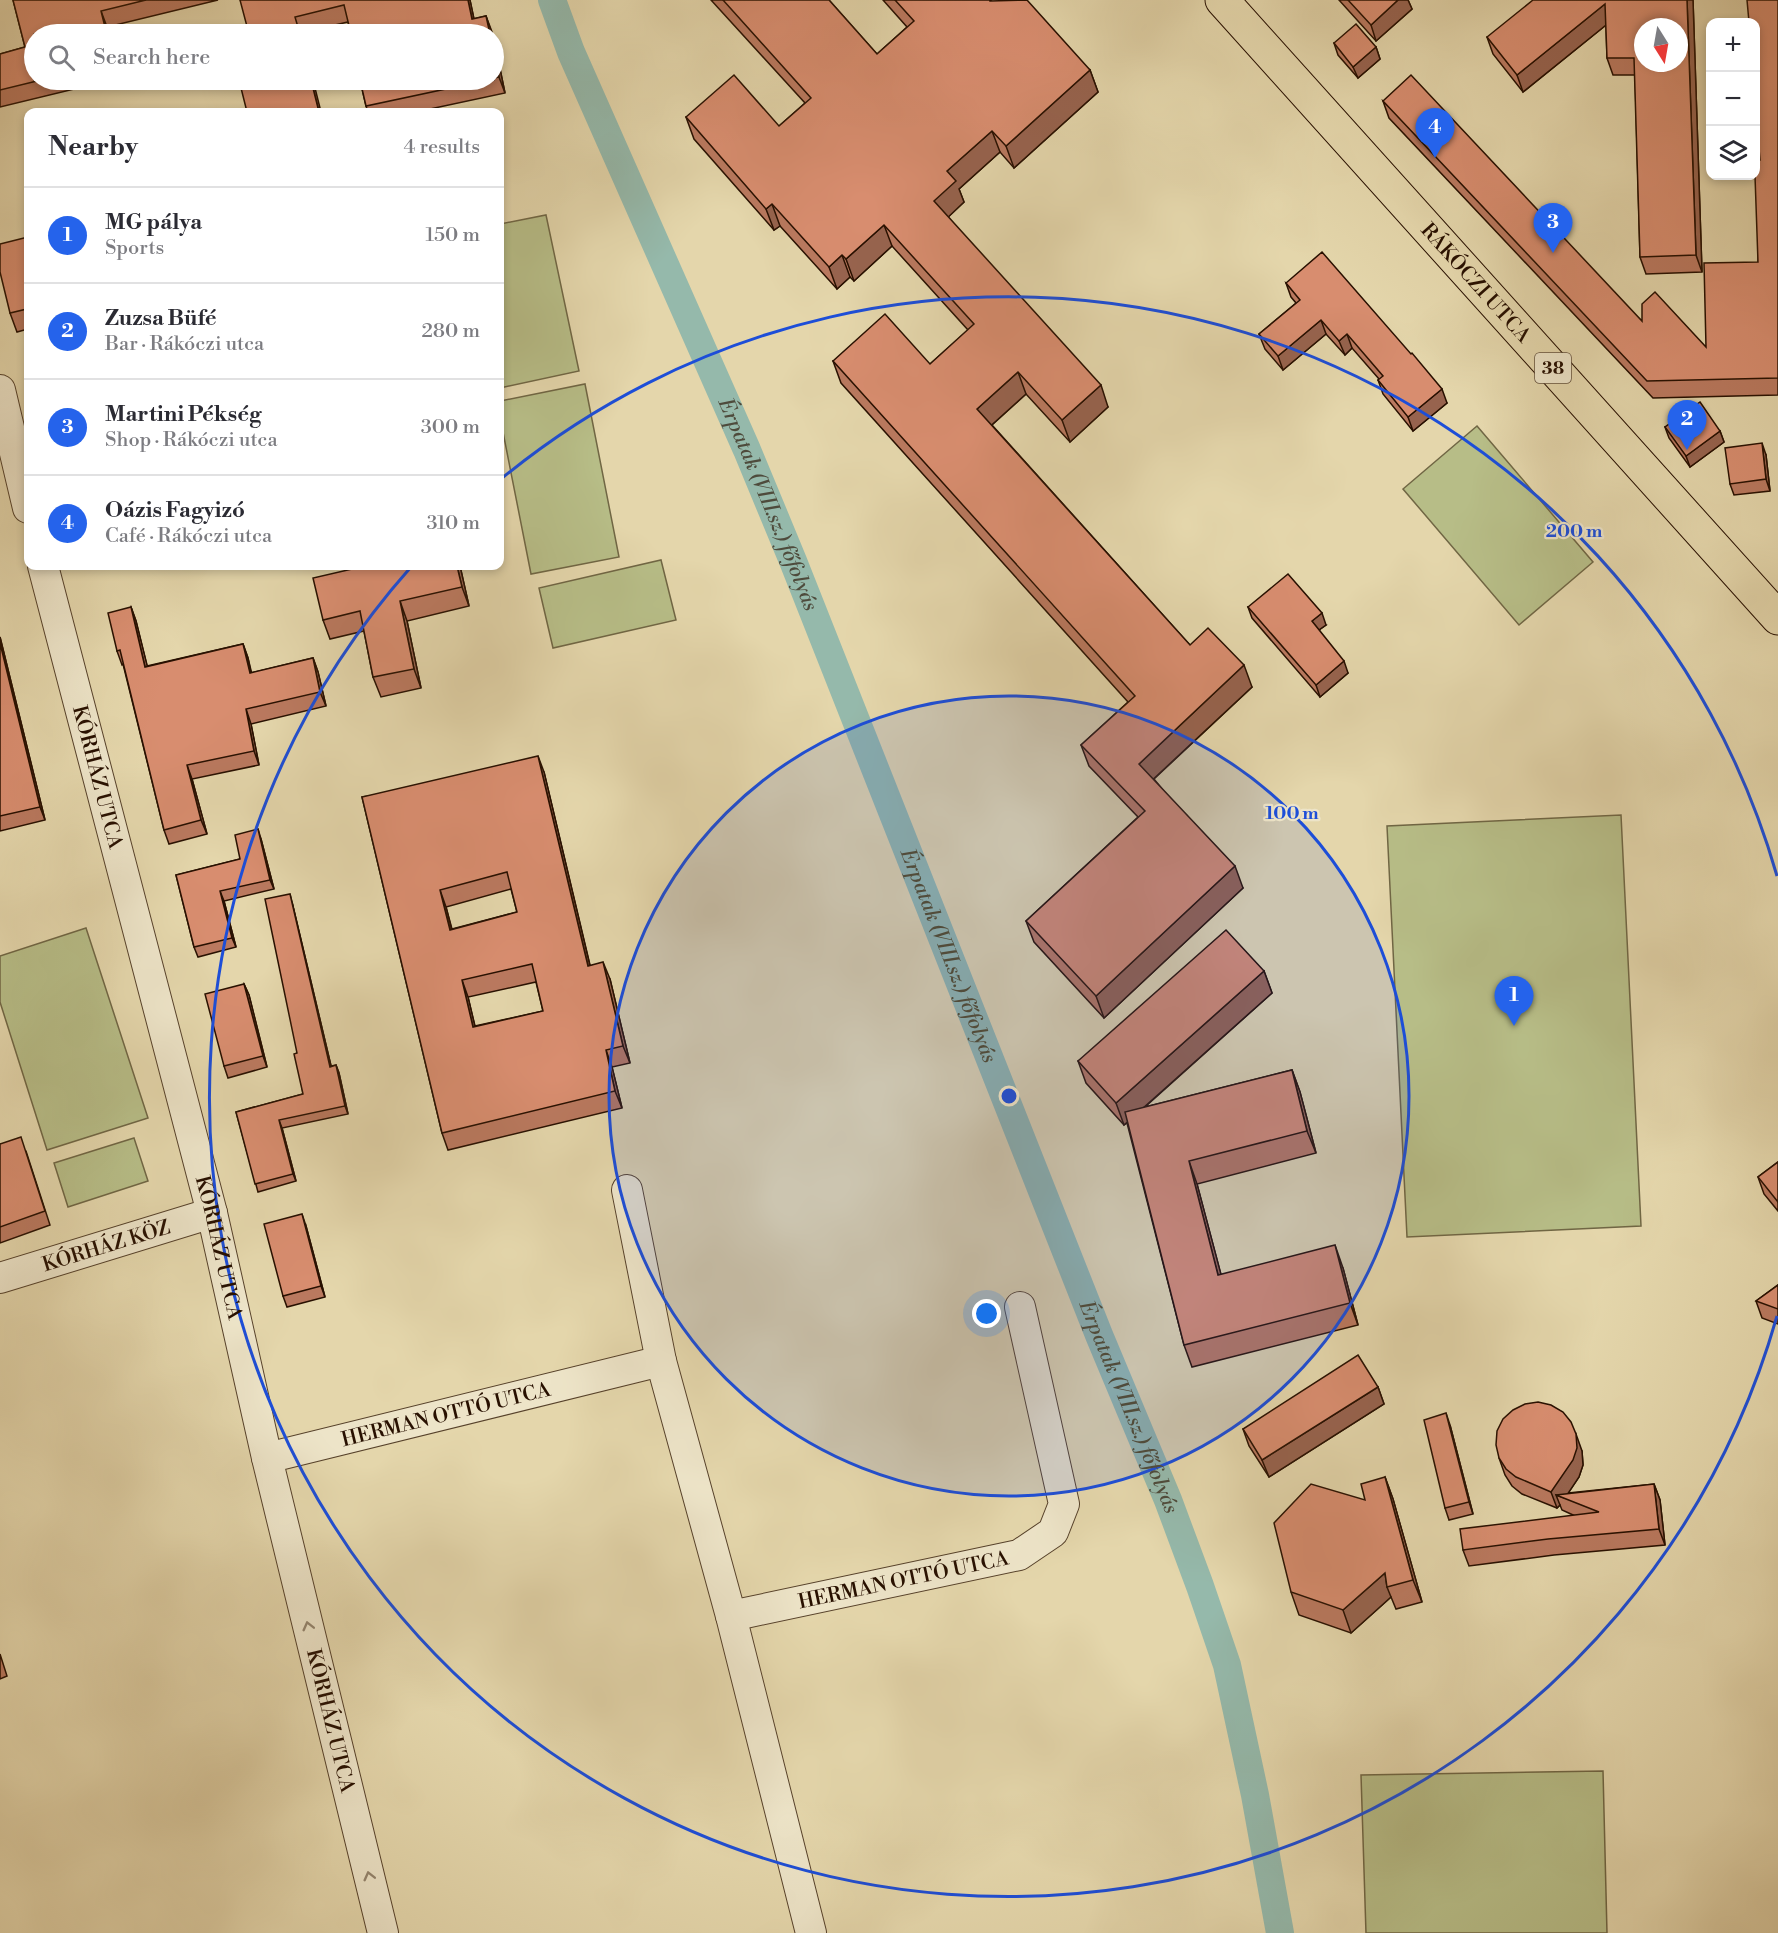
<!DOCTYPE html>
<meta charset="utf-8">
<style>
body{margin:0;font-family:"Libre Bodoni",serif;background:#f2f2f3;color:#2b2b33}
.controls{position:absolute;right:18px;top:18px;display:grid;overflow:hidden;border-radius:12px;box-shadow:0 3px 9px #0003}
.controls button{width:54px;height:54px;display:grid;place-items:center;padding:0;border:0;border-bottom:2px solid #e1e1e2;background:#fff;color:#2b2b33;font:30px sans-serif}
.compass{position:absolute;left:1634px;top:18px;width:54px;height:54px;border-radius:50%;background:#fff;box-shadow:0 3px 9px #0003;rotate:169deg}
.you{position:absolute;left:987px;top:1314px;width:21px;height:21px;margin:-15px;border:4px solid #fff;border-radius:50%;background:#1a73e8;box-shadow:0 0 0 9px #1a73e833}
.badge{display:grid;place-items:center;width:39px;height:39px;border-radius:50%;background:#2563eb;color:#fff;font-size:20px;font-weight:700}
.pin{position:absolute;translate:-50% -50px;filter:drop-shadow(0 2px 3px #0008)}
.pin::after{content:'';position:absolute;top:32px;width:21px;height:18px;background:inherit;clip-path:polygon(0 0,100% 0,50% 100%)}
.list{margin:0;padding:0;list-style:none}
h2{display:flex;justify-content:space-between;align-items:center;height:78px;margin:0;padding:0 24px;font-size:26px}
h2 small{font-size:20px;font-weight:400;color:#7c7c81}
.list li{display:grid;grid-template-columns:39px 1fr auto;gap:18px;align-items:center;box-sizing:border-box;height:96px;padding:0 24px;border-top:2px solid #e1e1e2}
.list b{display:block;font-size:22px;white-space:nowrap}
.list p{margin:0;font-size:20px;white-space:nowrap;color:#7c7c81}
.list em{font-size:20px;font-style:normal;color:#7c7c81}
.icon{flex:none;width:33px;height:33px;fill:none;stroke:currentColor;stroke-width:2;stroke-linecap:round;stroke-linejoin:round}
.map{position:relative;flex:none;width:1778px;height:1933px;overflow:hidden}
.search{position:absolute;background:#fff;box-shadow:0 3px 9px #0003;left:24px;top:24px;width:480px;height:66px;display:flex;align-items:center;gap:15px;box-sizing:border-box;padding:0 21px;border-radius:33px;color:#7c7c81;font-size:22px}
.panel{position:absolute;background:#fff;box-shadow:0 3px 9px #0003;left:24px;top:108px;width:480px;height:462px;border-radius:12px}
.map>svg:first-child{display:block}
</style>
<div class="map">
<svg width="1778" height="1933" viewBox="0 0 1778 1933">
<rect width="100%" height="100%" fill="#e4d6ab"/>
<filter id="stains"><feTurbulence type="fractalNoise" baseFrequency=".00333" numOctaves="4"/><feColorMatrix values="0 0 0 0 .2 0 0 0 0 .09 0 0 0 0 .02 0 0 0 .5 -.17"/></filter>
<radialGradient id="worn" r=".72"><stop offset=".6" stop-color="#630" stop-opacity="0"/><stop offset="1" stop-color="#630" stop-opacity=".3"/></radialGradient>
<!-- green -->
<g fill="#b7bd87" stroke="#706644" stroke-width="1.5">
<path d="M546,215L579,371L500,388V224Z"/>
<path d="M585,384L619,557L531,574L500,417V401Z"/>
<path d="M1477,426L1593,562L1519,625L1403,489Z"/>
<path d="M661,560L676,620L553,648L539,588Z"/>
<path d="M1621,815L1641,1226L1407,1237L1387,826Z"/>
<path d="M86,928L148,1118L47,1150L0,1002V956Z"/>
<path d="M134,1138L148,1181L68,1207L54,1163Z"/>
<path d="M1603,1771L1607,1933H1366L1361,1775Z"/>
</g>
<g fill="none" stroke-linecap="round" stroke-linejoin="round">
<!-- canal -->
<path stroke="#95b9ab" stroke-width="28" id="s1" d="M552,0L571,52L747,450L793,561L1099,1335L1168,1500L1200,1586L1227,1665L1255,1795L1280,1933"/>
<!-- minor casing -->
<g stroke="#57422b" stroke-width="32">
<g id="minor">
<path d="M0,390L28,508"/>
<path id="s2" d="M43,566L212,1213L267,1458L383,1933"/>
<path d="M627,1190L661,1361"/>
<path id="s3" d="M0,1278L212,1213"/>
<path id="s4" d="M267,1458L661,1361L731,1616L811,1933"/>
<path id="s5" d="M731,1616L1019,1555L1053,1532L1064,1504L1020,1307"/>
</g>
</g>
<!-- primary casing -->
<g stroke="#281000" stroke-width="35">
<g id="primary">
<path id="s6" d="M1222,0L1778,618"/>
</g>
</g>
<!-- minor -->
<use href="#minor" stroke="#ede4c8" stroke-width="30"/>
<!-- primary -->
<use href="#primary" stroke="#e4d6ab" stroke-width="33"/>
</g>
<!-- wall -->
<g fill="#ba795f" stroke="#281000" stroke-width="1.5" fill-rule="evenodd">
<path d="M13,0H218L107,27L109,34H34V80H98L99,83L0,107V54L25,47Z"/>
<path d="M240,0H470L474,19L486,16L492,34H351L348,22L301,33Z"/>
<path d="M711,0H829L877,54L907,27L883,0H990L1090,70L1098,92L1014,168L1000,152L959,189L964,202L948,217L1108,407L1070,442L1026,394L992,425L1190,645L1252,687L1154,779L1243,888L1104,1018L1034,942L1026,921L1138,817L1089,766L1081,745L1128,702L841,383L833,361L930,364L968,330L892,246L854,281L850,277L837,289L780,226L774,230L694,139L686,117L779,126L805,103Z"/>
<path d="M1339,0H1408L1412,9L1376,41Z"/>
<path d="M1693,0L1702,272L1646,274L1640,257L1635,75H1613L1607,58L1606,25L1523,92L1493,54L1487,37Z"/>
<path d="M1778,0V395L1653,398L1389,118L1383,101L1642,321L1706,347L1758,262L1760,160Z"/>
<path d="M494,40L505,93L416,112H368L366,106L360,80H494Z"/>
<path d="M1334,43L1376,47L1380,59L1358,78L1338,55Z"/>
<path d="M28,237V329L17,332L10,313Z"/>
<path d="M1286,283L1447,403L1413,431L1383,394L1378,380L1379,379L1352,348L1345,355L1326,334L1283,370L1265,349L1259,334L1296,303L1291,297Z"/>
<path d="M1665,427L1720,431L1724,442L1690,467L1669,438Z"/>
<path d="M1766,455L1770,491L1734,495L1730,484Z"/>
<path d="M460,566L469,606L407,621L421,688L381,697L373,677L364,631L330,639L323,620Z"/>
<path d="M131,607L136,621L147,666L243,644L248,658L251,673L313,658L318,672L326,706L251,724L259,765L192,779L207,834L169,844L164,830L123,664L122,665L117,651Z"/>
<path d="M1248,607L1326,625L1319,630L1348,673L1320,697L1252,618Z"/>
<path d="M0,637L45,820L0,831Z"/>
<path d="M544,772L590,965L610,979L630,1063L612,1067L622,1108L448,1150L442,1133L362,797ZM511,889L517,912L452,929L446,907ZM536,982L543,1011L475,1026L468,997Z"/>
<path d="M261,839L274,889L224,901L236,947L198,957L194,947L176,875L240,859Z"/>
<path d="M292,902L331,1066L336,1065L339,1073L348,1114L282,1128L296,1181L258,1192L236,1112L303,1094L297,1053Z"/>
<path d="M1264,971L1272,993L1145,1107L1292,1070L1300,1092L1316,1153L1197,1184L1221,1275L1343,1268L1358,1325L1192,1367L1184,1345L1127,1123L1124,1125L1086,1083L1078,1061Z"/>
<path d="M244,984L249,995L267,1067L228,1078L224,1066Z"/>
<path d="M0,1144L26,1151L50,1225L0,1243Z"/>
<path d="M1778,1162V1211L1764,1194L1758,1177Z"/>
<path d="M306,1226L325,1297L287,1307L283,1296Z"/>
<path d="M1778,1285V1324L1762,1318L1756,1301Z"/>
<path d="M1378,1387L1384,1404L1269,1477L1249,1446L1243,1429Z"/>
<path d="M1450,1425L1473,1514L1449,1520L1445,1508Z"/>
<path d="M1582,1451L1583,1465L1579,1477L1568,1493L1654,1484L1660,1500L1665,1545L1554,1555L1469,1566L1463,1550L1573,1515L1562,1510L1560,1505L1557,1508L1522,1494L1512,1486L1505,1475L1499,1458Z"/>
<path d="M1385,1477L1393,1499L1422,1602L1396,1609L1391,1597L1351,1633L1299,1615L1291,1592Z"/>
<path d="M0,1654L7,1676L0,1679Z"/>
</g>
<!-- shaded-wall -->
<g fill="#97634e" stroke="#281000" stroke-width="1.5">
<path d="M468,0H470L477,34L472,19Z"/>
<path d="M1398,0H1408L1412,9L1376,41L1371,25Z"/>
<path d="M1687,0H1693L1702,272L1696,255Z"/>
<path d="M1605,4L1611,21L1523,92L1517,75Z"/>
<path d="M101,11L107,27L109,34H108L105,27Z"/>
<path d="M486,16L492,32V34H490Z"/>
<path d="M494,40L505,93L499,77L494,51Z"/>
<path d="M1376,47L1380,59L1358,78L1353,67Z"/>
<path d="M1090,70L1098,92L1014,168L1006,146Z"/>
<path d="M311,80H313L321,112H319Z"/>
<path d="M992,131L1000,152L959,189L964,202L942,223L934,201L947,171Z"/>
<path d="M772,204L780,226L774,230L766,209Z"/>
<path d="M884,225L892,246L854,281L846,259Z"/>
<path d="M842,255L850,277L837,289L829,267Z"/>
<path d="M1321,320L1326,334L1283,370L1278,356Z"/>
<path d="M1347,334L1352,348L1345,355L1339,341Z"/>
<path d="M1018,372L1026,394L985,431L977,409Z"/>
<path d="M1101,385L1108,407L1070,442L1062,420Z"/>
<path d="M1442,389L1447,403L1413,431L1408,417Z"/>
<path d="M1720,431L1724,442L1690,467L1686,456Z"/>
<path d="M1762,443L1766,455L1770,491L1766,479Z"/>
<path d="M457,566H460L469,606L462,587Z"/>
<path d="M400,601L407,621L421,688L414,669Z"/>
<path d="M131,607L136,621L151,681L145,667Z"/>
<path d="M1322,613L1326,625L1316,632L1312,621Z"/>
<path d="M0,637L45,820L40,807L0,643Z"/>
<path d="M243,644L248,658L255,687L250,673Z"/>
<path d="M313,658L318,672L326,706L320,692Z"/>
<path d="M1344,661L1348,673L1320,697L1316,685Z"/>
<path d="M1244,665L1252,687L1147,785L1139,764Z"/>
<path d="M246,709L251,724L259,765L254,751Z"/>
<path d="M538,756L544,772L594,983L588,966Z"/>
<path d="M187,765L192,779L207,834L201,820Z"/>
<path d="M258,829L261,839L274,889L270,880Z"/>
<path d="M1235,866L1243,888L1104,1018L1096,996Z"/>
<path d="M440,890L446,907L456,947L450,930Z"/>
<path d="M220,891L224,901L236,947L232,938Z"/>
<path d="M290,894L292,902L333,1074L330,1067Z"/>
<path d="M603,962L610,979L630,1063L623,1046Z"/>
<path d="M1264,971L1272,993L1124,1125L1116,1103Z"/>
<path d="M462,980L468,997L479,1044L473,1027Z"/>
<path d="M244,984L249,995L267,1067L263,1056Z"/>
<path d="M606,1050L612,1067L622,1108L615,1091Z"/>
<path d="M336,1065L339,1073L348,1114L345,1106Z"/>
<path d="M1292,1070L1300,1092L1316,1153L1307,1131Z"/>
<path d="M279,1120L282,1128L296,1181L293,1174Z"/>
<path d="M1189,1161L1197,1184L1227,1297L1218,1275Z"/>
<path d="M302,1214L306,1226L325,1297L321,1286Z"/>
<path d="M1335,1245L1343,1268L1358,1325L1350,1303Z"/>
<path d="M1378,1387L1384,1404L1269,1477L1262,1460Z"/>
<path d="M1446,1413L1450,1425L1473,1514L1469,1502Z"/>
<path d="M1576,1434L1582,1451L1583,1465L1579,1477L1565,1498L1556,1495L1560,1505L1557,1508L1551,1492Z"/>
<path d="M1385,1477L1393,1499L1422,1602L1413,1580Z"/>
<path d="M1654,1484L1660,1500L1665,1545L1659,1529Z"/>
<path d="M1385,1573L1387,1587L1391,1597L1351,1633L1343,1610Z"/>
</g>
<!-- building -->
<g fill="#d88d6f" stroke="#281000" stroke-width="1.5" fill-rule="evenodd">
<path d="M13,0H146L101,11L105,27L84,32L85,34H34V80H41L0,90V54L25,47Z"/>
<path d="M240,0H468L472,19L486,16L490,34H351L344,5L295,17L300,34H249Z"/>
<path d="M723,0H829L877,54L914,21L895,0H990V1L1027,0L1090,70L1006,146L992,131L947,171L956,181L934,201L1101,385L1062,420L1018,372L977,409L1190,645L1208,628L1244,665L1139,764L1235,866L1096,996L1026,921L1145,811L1081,745L1135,696L833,361L885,314L930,364L974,324L884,225L846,259L842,255L829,267L772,204L766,209L686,117L734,75L779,126L811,98Z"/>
<path d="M1348,0H1398L1371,25Z"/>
<path d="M1533,0H1687L1696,255L1640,257L1634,58H1607L1605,4L1517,75L1487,37ZM1643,27H1679V63H1643Z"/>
<path d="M1747,0H1778V378L1647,381L1383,101L1411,75L1642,321V304L1655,292L1706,347L1704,263L1758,262L1755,176V160H1760L1755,103V22H1749Z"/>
<path d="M1356,24L1376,47L1353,67L1334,43Z"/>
<path d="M494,51L499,77L494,78Z"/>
<path d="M239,80H311L319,112H270L269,111L262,112H247Z"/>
<path d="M360,80H488L366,106Z"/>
<path d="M28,237V313L27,309L10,313L0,272V244Z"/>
<path d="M1322,252L1411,354L1412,353L1442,389L1408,417L1378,380L1383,376L1347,334L1339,341L1321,320L1278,356L1259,334L1300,300L1286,283Z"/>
<path d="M1700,402L1720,431L1686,456L1665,427Z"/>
<path d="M1762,443L1766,479L1730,484L1725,448Z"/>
<path d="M365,566H457L462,587L400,601L414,669L373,677L360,611L323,620L313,578Z"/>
<path d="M1288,574L1322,613L1312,621L1344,661L1316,685L1248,607Z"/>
<path d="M131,607L145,667L243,644L250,673L313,658L320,692L246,709L254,751L187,765L201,820L164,830L120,650L117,651L108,613Z"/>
<path d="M0,643L40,807L0,816Z"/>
<path d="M538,756L588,966L603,962L623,1046L606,1050L615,1091L442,1133L362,797ZM507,872L517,912L450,930L440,890ZM532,964L543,1011L473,1027L462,980Z"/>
<path d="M258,829L270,880L220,891L232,938L194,947L176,875L240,859L235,835Z"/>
<path d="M290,894L330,1067L336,1065L345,1106L279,1120L293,1174L255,1184L236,1112L303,1094L294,1054L297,1053L265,899Z"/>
<path d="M1226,930L1264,971L1116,1103L1078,1061Z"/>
<path d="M244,984L263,1056L224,1066L205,994Z"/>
<path d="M1292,1070L1307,1131L1189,1161L1218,1275L1335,1245L1350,1303L1184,1345L1125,1112Z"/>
<path d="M21,1137L45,1211L0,1227V1144Z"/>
<path d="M1778,1162V1202L1758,1177Z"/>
<path d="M302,1214L321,1286L283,1296L264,1224Z"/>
<path d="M1778,1285V1309L1756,1301Z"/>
<path d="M1358,1355L1378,1387L1262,1460L1243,1429Z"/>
<path d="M1538,1402L1551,1405L1563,1412L1571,1422L1576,1434L1577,1448L1573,1460L1551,1492L1516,1477L1506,1469L1499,1458L1496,1445L1497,1431L1503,1419L1513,1410L1525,1404Z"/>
<path d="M1446,1413L1469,1502L1445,1508L1424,1420Z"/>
<path d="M1385,1477L1413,1580L1387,1587L1385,1573L1343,1610L1291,1592L1274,1523L1311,1484L1365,1500L1361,1484Z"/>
<path d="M1654,1484L1659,1529L1548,1539L1463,1550L1460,1529L1599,1512L1556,1495Z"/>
</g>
<!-- one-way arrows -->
<defs><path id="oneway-chevron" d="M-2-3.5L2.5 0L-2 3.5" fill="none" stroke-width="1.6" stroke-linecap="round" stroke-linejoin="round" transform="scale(1.5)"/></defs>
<g stroke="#94856e">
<use href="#oneway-chevron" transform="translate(308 1626) rotate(-104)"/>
<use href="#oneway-chevron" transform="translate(369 1876) rotate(-104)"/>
</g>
<!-- distance rings -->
<circle cx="1009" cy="1096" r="400" fill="#1d4ed8" fill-opacity=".12"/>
<g fill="none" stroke="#1d4ed8" stroke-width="3">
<circle cx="1009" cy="1096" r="400"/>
<path d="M1777 1316A799 799 0 1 1 411 567M501 479A799 799 0 0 1 1777 876"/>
</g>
<g text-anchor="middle" stroke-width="4.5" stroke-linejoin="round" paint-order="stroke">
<!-- shield labels -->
<rect fill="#ede4c8" stroke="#63503c" stroke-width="1.5" x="1535" y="353" width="36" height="30" rx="4.5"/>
<g font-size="18" font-weight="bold" fill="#281000">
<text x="1553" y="374">38</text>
</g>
<!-- street labels -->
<g font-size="20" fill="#281000" stroke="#ede4c8">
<text dy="7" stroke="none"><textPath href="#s6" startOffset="380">RÁKÓCZI UTCA</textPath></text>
<text dy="7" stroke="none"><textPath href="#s2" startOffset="218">KÓRHÁZ UTCA</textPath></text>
<text dy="7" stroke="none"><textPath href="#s3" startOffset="111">KÓRHÁZ KÖZ</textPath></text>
<text dy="7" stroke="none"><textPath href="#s2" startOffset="704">KÓRHÁZ UTCA</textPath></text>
<text dy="7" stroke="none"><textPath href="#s4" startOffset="184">HERMAN OTTÓ UTCA</textPath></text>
<text dy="7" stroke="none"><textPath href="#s5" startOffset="176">HERMAN OTTÓ UTCA</textPath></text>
<text dy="7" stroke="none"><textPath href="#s2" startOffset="1190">KÓRHÁZ UTCA</textPath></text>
</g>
<!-- water labels -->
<g font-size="21" font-style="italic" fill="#4e4b3c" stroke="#ede4c8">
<text dy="7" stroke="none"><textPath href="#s1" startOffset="549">Érpatak (VIII.sz.) főfolyás</textPath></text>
<text dy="7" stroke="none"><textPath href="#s1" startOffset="1035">Érpatak (VIII.sz.) főfolyás</textPath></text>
<text dy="7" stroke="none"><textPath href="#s1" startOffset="1521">Érpatak (VIII.sz.) főfolyás</textPath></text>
</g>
</g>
<circle cx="1009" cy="1096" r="9" fill="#1d4ed8" stroke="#ede4c8" stroke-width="3"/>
<g font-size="18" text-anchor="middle" font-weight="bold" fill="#1d4ed8" stroke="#ede4c8" stroke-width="4.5" stroke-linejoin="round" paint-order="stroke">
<text x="1574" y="537">200 m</text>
<text x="1292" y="819">100 m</text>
</g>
<rect width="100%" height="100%" filter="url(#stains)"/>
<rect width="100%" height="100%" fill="url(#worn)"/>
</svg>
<div class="controls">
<button>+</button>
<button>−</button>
<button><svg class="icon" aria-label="layers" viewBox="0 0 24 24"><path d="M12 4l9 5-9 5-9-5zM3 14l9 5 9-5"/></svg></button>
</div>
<svg class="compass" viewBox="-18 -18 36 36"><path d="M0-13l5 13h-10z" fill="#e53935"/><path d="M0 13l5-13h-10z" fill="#7c7c81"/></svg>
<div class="you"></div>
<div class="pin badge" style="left:1514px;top:1026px">1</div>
<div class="pin badge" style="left:1687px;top:450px">2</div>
<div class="pin badge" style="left:1553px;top:253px">3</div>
<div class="pin badge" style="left:1435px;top:158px">4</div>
<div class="search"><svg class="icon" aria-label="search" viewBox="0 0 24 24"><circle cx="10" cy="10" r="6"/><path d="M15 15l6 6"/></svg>Search here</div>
<section class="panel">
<h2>Nearby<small>4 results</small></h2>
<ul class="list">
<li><span class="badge">1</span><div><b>MG pálya</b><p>Sports</p></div><em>150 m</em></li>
<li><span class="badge">2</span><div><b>Zuzsa Büfé</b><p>Bar · Rákóczi utca</p></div><em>280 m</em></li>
<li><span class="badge">3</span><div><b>Martini Pékség</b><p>Shop · Rákóczi utca</p></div><em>300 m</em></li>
<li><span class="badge">4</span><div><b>Oázis Fagyizó</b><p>Café · Rákóczi utca</p></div><em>310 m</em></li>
</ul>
</section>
</div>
